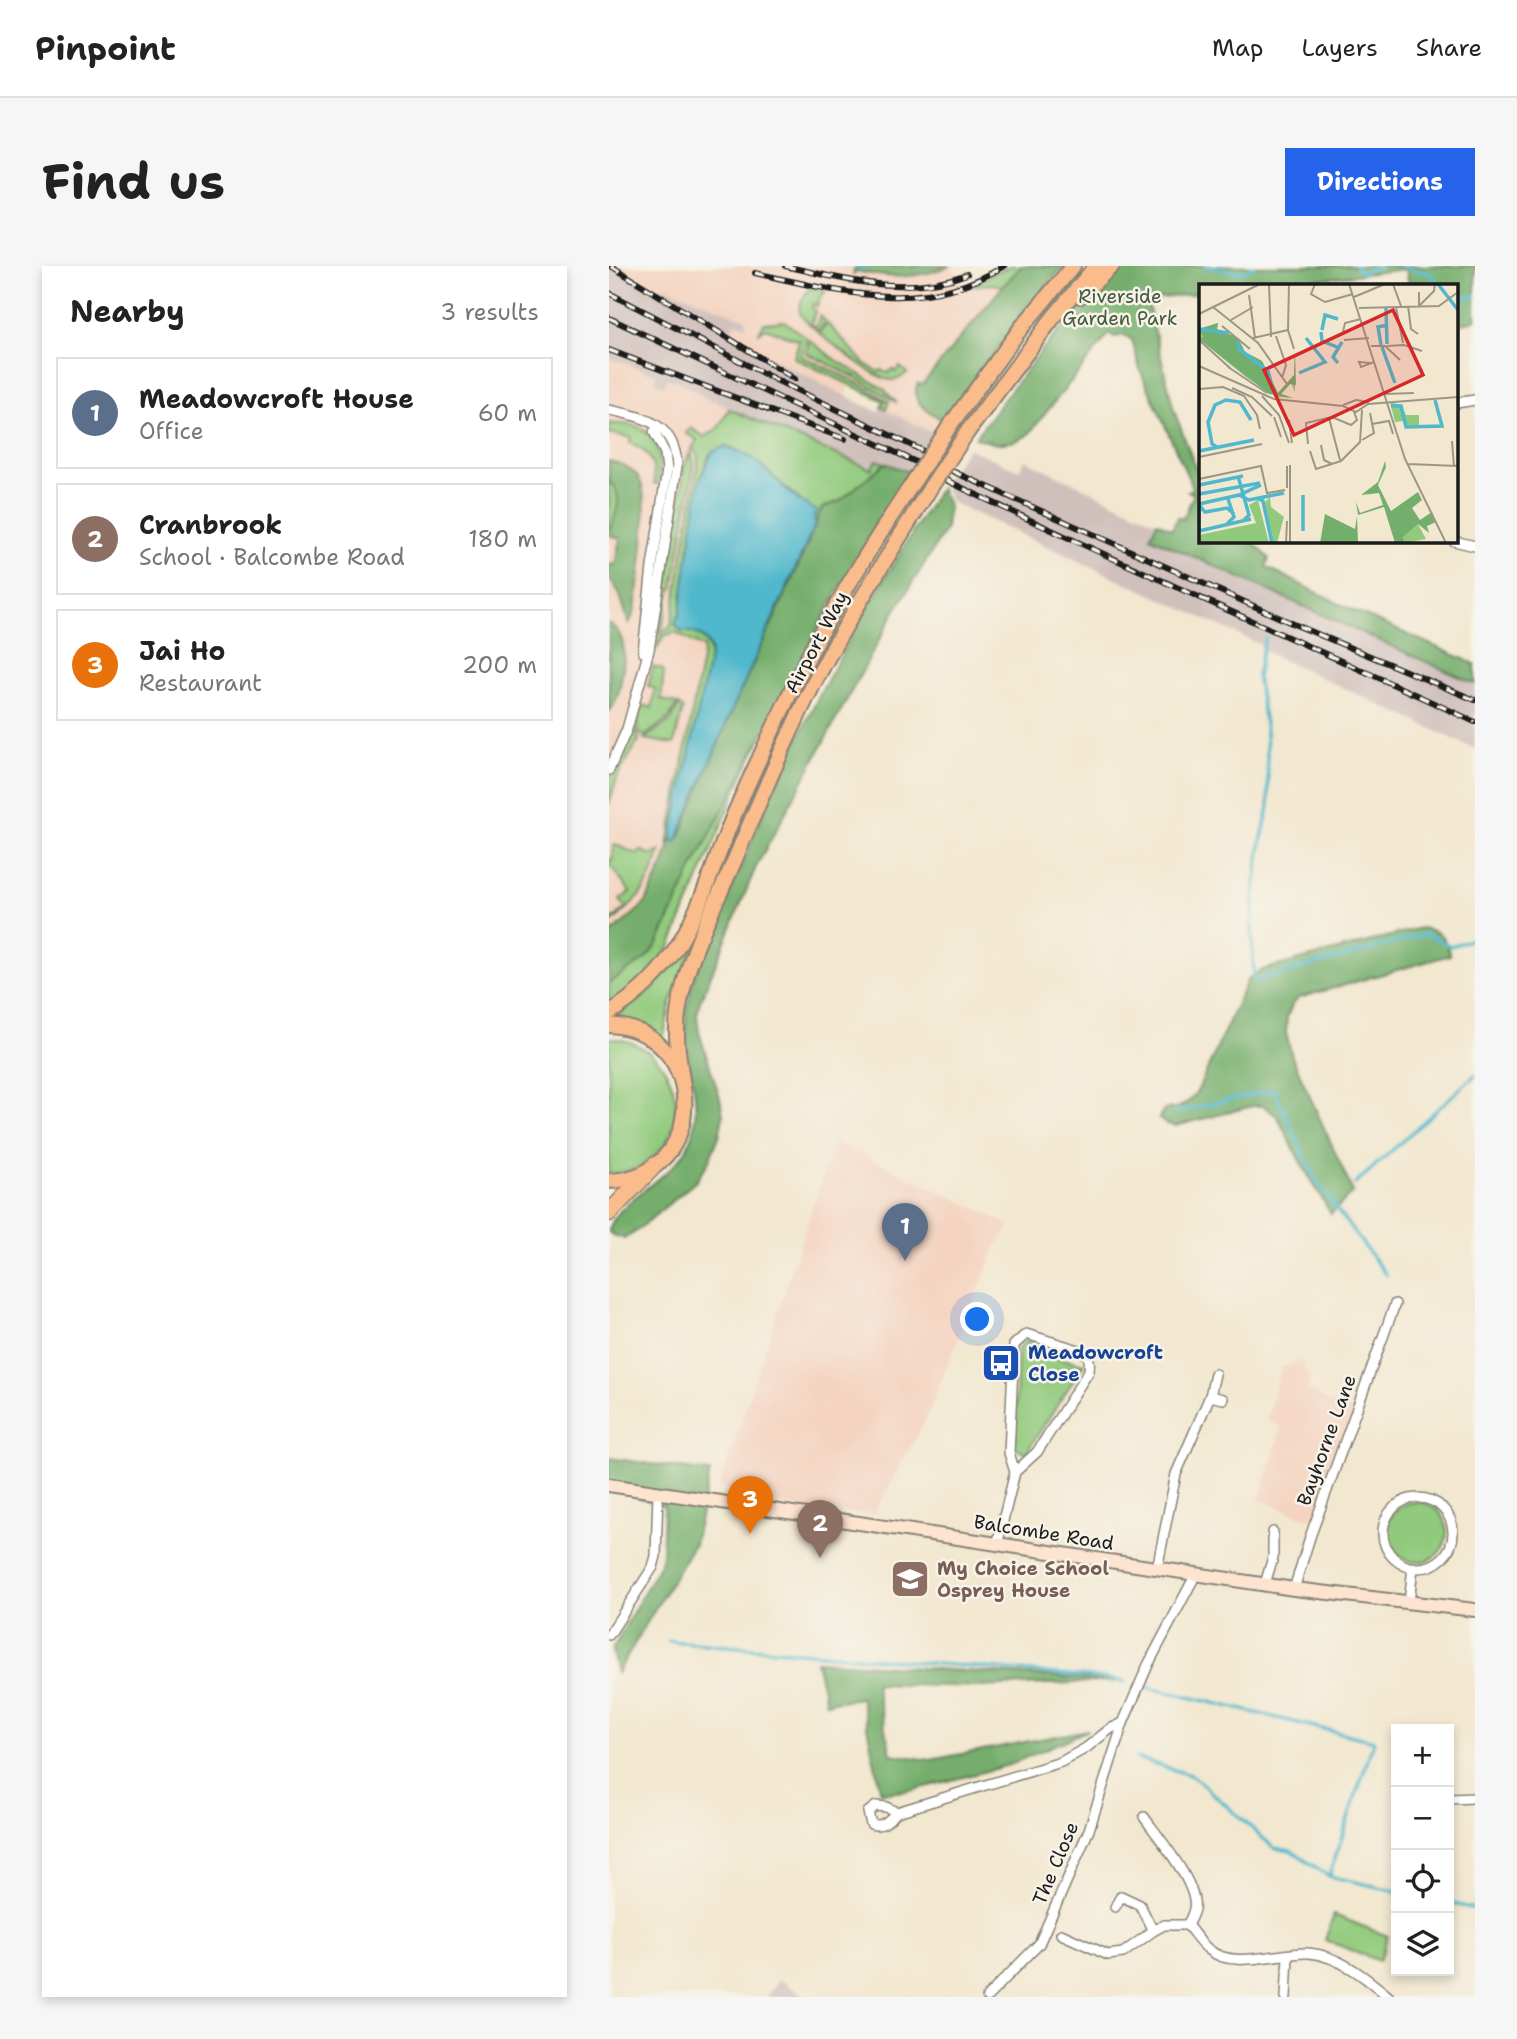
<!DOCTYPE html>
<meta charset="utf-8">
<style>
body{margin:0;font-family:"Shantell Sans",sans-serif;background:#f6f6f6;color:#222}
.controls{position:absolute;right:21px;bottom:21px;display:grid;overflow:hidden;border-radius:0px;box-shadow:0 4px 10px #0003}
.controls button{width:63px;height:63px;display:grid;place-items:center;padding:0;border:0;border-bottom:2px solid #e0e0e0;background:#fff;color:#222;font:35px sans-serif}
.you{position:absolute;left:369px;top:1054px;width:24px;height:24px;margin:-18px;border:5px solid #fff;border-radius:50%;background:#1a73e8;box-shadow:0 0 0 10px #1a73e833}
.badge{display:grid;place-items:center;width:46px;height:46px;border-radius:50%;background:#2563eb;color:#fff;font-size:23px;font-weight:700}
.pin{position:absolute;translate:-50% -58px;filter:drop-shadow(0 2px 4px #0008)}
.pin::after{content:'';position:absolute;top:37px;width:24px;height:21px;background:inherit;clip-path:polygon(0 0,100% 0,50% 100%)}
.list{margin:0;padding:0;list-style:none}
h2{display:flex;justify-content:space-between;align-items:center;height:91px;margin:0;padding:0 28px;font-size:30px}
h2 small{font-size:23px;font-weight:400;color:#767676}
.list li{display:grid;grid-template-columns:46px 1fr auto;gap:21px;align-items:center;box-sizing:border-box;height:112px;margin:0 14px 14px;padding:0 14px;border:2px solid #e0e0e0;border-radius:0px}
.list b{display:block;font-size:26px;white-space:nowrap}
.list p{margin:0;font-size:23px;white-space:nowrap;color:#767676}
.list em{font-size:23px;font-style:normal;color:#767676}
.icon{flex:none;width:38px;height:38px;fill:none;stroke:currentColor;stroke-width:2;stroke-linecap:round;stroke-linejoin:round}
.map{position:relative;flex:none;width:866px;height:1731px;overflow:hidden;border-radius:0px}
header{display:flex;align-items:center;gap:42px;box-sizing:border-box;height:98px;padding:0 35px;background:#fff;border-bottom:2px solid #e0e0e0}
header strong{font-size:33px}
nav{display:flex;gap:38px;margin-inline-start:auto;font-size:24px}
.intro{display:flex;align-items:center;justify-content:space-between;box-sizing:border-box;height:168px;padding:0 42px}
h1{margin:0;font-size:49px}
.button{padding:18px 32px;border-radius:0px;background:#2563eb;color:#fff;font-size:24px;font-weight:700}
main{display:flex;gap:42px;padding:0 42px}
aside{flex:1;background:#fff;border-radius:0px;box-shadow:0 4px 10px #0003}
.map>svg:first-child{display:block}
</style>
<header>
<strong>Pinpoint</strong>
<nav><a>Map</a><a>Layers</a><a>Share</a></nav>
</header>
<div class="intro"><h1>Find us</h1><a class="button">Directions</a></div>
<main>
<aside>
<h2>Nearby<small>3 results</small></h2>
<ul class="list">
<li><span class="badge" style="background:#5c6f8a">1</span><div><b>Meadowcroft House</b><p>Office</p></div><em>60 m</em></li>
<li><span class="badge" style="background:#8d6e63">2</span><div><b>Cranbrook</b><p>School · Balcombe Road</p></div><em>180 m</em></li>
<li><span class="badge" style="background:#e8710a">3</span><div><b>Jai Ho</b><p>Restaurant</p></div><em>200 m</em></li>
</ul>
</aside>
<div class="map">
<svg width="866" height="1731" viewBox="0 0 866 1731">
<rect width="100%" height="100%" fill="#f7f3e8"/>
<filter id="ink" filterUnits="userSpaceOnUse"><feTurbulence type="fractalNoise" baseFrequency=".0143" numOctaves="2"/><feDisplacementMap in="SourceGraphic" scale="14" xChannelSelector="R" yChannelSelector="G"/><feConvolveMatrix kernelMatrix="1 2 1 2 8 2 1 2 1" color-interpolation-filters="sRGB"/></filter>
<filter id="wash" filterUnits="userSpaceOnUse"><feTurbulence type="fractalNoise" baseFrequency=".00686" numOctaves="4" result="noise"/><feDisplacementMap in="SourceGraphic" scale="28" xChannelSelector="R" yChannelSelector="G"/><feGaussianBlur stdDeviation="1.57" result="paint"/><feColorMatrix in="noise" values="0 0 0 0 0 0 0 0 0 0 0 0 0 0 0 0 0 1.4 0 .05"/><feComposite in="paint" operator="in"/></filter>
<g filter="url(#wash)">
<rect width="100%" height="100%" fill="#f2e7cf"/>
<!-- built -->
<g fill="#f4d3c0">
<path d="M7,0H250L247,5L291,11L316,9L345,0L353,22L382,18L394,20L312,120L307,134L334,155L326,168L277,143L280,136L243,115L237,129L160,91L121,67L126,55L137,60V53L53,20L51,24Z"/>
<path d="M0,92L48,110L54,120L58,113L69,115L120,143L92,187L66,366L95,382L69,517L59,578L61,581L36,638L0,669V445L4,442L7,435L14,402L15,382L9,366L0,357Z"/>
<path d="M225,876L402,959L387,981L317,1153L265,1248L194,1244L110,1221Z"/>
<path d="M691,1094L699,1109L700,1124L718,1135L750,1147L710,1256L650,1234L673,1161L657,1155L672,1102Z"/>
</g>
<!-- industrial -->
<g fill="#d0c0bc">
<path d="M0,0H7L50,24L53,20L137,53L138,60L126,56L122,67L160,91L269,146L272,141L326,168L300,206L268,194L263,203L120,143L105,134L104,136L69,115L58,113L54,121L46,116L47,109L0,92Z"/>
<path d="M359,182L410,204L416,194L689,323L692,318L743,344L866,398V483L651,383L652,379L342,236L334,218Z"/>
<path d="M170,1713L197,1731H157Z"/>
</g>
<!-- green -->
<g fill="#91ca7d" stroke="#56734c" stroke-width="2">
<path d="M400,0H413L394,20L383,18L360,20Z"/>
<path d="M201,22L217,25L211,31L208,40L204,38L203,41L206,45L202,59L207,60L211,49L217,56L209,65C188,48 184,45 201,22Z"/>
<path d="M175,55L224,92L275,123L288,137L248,112L197,87L200,77L197,76L192,90L251,118L280,136L277,143L272,141L275,135L185,92L190,74L156,62L149,68L155,57Z"/>
<path d="M219,58L255,97L270,106L272,104L279,107L283,103L286,106L291,101L298,107C293,111 289,114 282,114C266,113 224,78 210,67Z"/>
<path d="M120,143L262,203L268,194L276,197L231,235L213,242L206,256L201,243L154,201L144,192L122,181L103,186L100,189L90,216L71,346L66,358C82,366 101,369 101,390L61,579L59,578L95,382L66,366L55,370L47,384L51,369L62,360L89,196L88,188L83,182L88,174L77,167L82,162L96,171L109,162Z"/>
<path d="M0,157C11,159 17,157 26,160C52,168 53,197 49,218H45C46,197 41,184 21,177L22,172L0,167Z"/>
<path d="M82,185L85,198L64,323H62L53,364L49,367L58,323L76,197Z"/>
<path d="M0,215C16,229 8,249 0,266Z"/>
<path d="M44,401L53,403L55,406L52,433L68,438L61,451L36,470L32,469L29,456L34,439L43,442L46,423L39,420Z"/>
<path d="M70,439L74,443L65,478L35,473L62,454Z"/>
<path d="M26,456L30,474L9,509L0,538V513Z"/>
<path d="M159,457L129,520L61,681L37,711L13,731L0,738V717L36,693L48,679L84,601Z"/>
<path d="M155,503L157,504L62,736L54,774L28,758L4,753L44,722L74,685Z"/>
<path d="M4,579C14,580 20,586 30,588L31,584L43,589L51,585C40,624 30,633 0,659V656L17,642L11,634L21,626L0,598V594H3Z"/>
<path d="M0,772C66,775 93,860 36,897C25,905 12,906 0,908Z"/>
<path d="M418,1074L445,1080L449,1092L475,1098L417,1187L405,1181L409,1082Z"/>
<circle cx="808" cy="1266" r="30"/>
<path d="M725,1649L779,1670L770,1695L716,1674Z"/>
</g>
<!-- forest -->
<g fill="#74ae6c" stroke="#486544" stroke-width="2">
<path d="M249,0H341C307,13 283,13 247,5L244,10L245,3Z"/>
<path d="M413,0H455L432,26L334,155C319,144 300,137 309,117L313,119L394,20Z"/>
<path d="M513,0H866V54L847,59V19H800L797,3L662,19H591V27L538,34L565,144L591,214V275H643L660,292L657,301L743,344L866,398V418L541,271L548,256L563,263L569,251L574,253L585,228L579,225L584,222L531,104L523,74L515,69L506,71L500,68L419,169L407,175L388,178L366,172C411,111 457,50 513,0Z"/>
<path d="M0,195C11,197 21,200 28,209C45,231 29,315 26,344L20,358L11,329L0,312V298L6,299L11,272L0,269C4,251 18,231 0,215Z"/>
<path d="M276,197L300,206L226,330L84,601L48,679L36,693L0,717V669L36,638L55,598L63,572L64,575L70,572L126,437L191,296L213,242L231,235Z"/>
<path d="M331,222L339,239L337,263L286,345L147,601L90,738L88,749L90,766L111,832L114,850L110,870L100,895L87,915L25,967L16,972L6,970L0,966C5,934 63,914 79,880C96,841 80,812 77,773C75,752 78,735 84,715C125,619 163,521 211,428C248,358 289,289 331,222Z"/>
<path d="M0,357C6,361 11,367 13,375C18,388 11,437 0,445Z"/>
<path d="M811,662C831,664 836,670 841,689L690,732L683,739L678,751L677,767L683,791L744,926L722,948L692,897L668,850L654,840H644L567,860L557,858L550,853C554,840 559,844 570,841C579,838 584,831 589,824L639,713L653,704Z"/>
<path d="M0,1192L101,1206L85,1278L8,1407L3,1384L53,1294L55,1240L0,1221Z"/>
<path d="M207,1395L509,1415L373,1421L266,1418L282,1488L321,1494L479,1464L400,1499L301,1525L272,1527L252,1432L217,1437Z"/>
</g>
<!-- water -->
<path fill="#4fb8cc" stroke="#366a74" stroke-width="2" d="M117,180L144,192L188,233L208,245L205,251L206,259L126,437L67,576L64,575L63,569L102,385C100,372 86,364 73,366L66,358L71,346L90,216L103,186Z"/>
<g fill="none" stroke-linecap="round" stroke-linejoin="round">
<!-- stream -->
<g stroke="#4fb8cc" stroke-width="3.5">
<path d="M597,0L632,7L645,0"/>
<path d="M747,0L752,7L771,0"/>
<path d="M792,0L824,9L827,19"/>
<path d="M248,2L261,0"/>
<path d="M847,37L858,30H866"/>
<path d="M656,372L648,410L657,464L660,541L652,576L646,620L643,663L645,715L817,668L842,680L866,672"/>
<path d="M567,846L665,824L708,917L777,1009"/>
<path d="M746,918L866,809"/>
<path d="M60,1375L495,1412L516,1416"/>
<path d="M533,1420L765,1475L720,1610"/>
<path d="M528,1492L584,1510L665,1582L682,1585L720,1610L787,1625"/>
<path d="M840,1637L866,1643"/>
</g>
</g>
</g>
<g filter="url(#ink)">
<g fill="none" stroke-linecap="round" stroke-linejoin="round">
<!-- minor casing -->
<g stroke="#878276" stroke-width="12">
<g id="minor">
<path d="M847,137L866,134"/>
<path d="M0,144C35,151 66,157 68,200L40,384L18,463L0,504"/>
<path d="M845,275L866,280"/>
<path d="M34,386L43,301L58,204L56,187L45,166"/>
<path d="M601,1130L606,1108"/>
<circle cx="809" cy="1267" r="35"/>
<path d="M388,1279L406,1206L400,1187L405,1079L417,1068L473,1085C481,1089 481,1097 480,1105L428,1186L406,1206"/>
<path d="M548,1303L567,1208L601,1130L614,1133"/>
<path d="M656,1318L664,1291V1266"/>
<path d="M685,1323L701,1271L786,1038"/>
<path d="M800,1337L804,1301"/>
<path d="M0,1369L44,1301L47,1290L49,1227"/>
<path d="M840,1533L866,1532"/>
<path d="M288,1546L277,1541L267,1540L259,1546L262,1558C275,1562 280,1553 288,1546L452,1496L477,1482L501,1463L514,1457L539,1399L587,1308"/>
<path d="M535,1551C549,1571 590,1619 585,1643C584,1648 581,1654 578,1659"/>
<path d="M506,1641L512,1630L531,1639L544,1665"/>
<path d="M452,1668L499,1689L514,1687L544,1665L555,1659H578C585,1667 591,1677 599,1683C623,1705 672,1685 700,1687C731,1690 757,1712 780,1731"/>
<path d="M378,1731L430,1678L480,1564L514,1457"/>
<path d="M677,1731L679,1689"/>
</g>
</g>
<!-- secondary casing -->
<g stroke="#878276" stroke-width="16">
<path id="secondary" d="M0,1219L685,1323L866,1344"/>
</g>
<!-- trunk casing -->
<g stroke="#878276" stroke-width="18">
<g id="trunk">
<path d="M471,30L503,0"/>
<path d="M342,158L412,62L464,0"/>
<path d="M359,165L443,53L487,0"/>
<path d="M0,747C80,698 91,630 125,549C143,507 163,465 183,423C218,350 262,280 307,212"/>
<path d="M0,759C101,765 100,912 0,915"/>
<path d="M74,820C70,794 65,768 70,741C78,692 104,643 124,598C149,538 175,477 204,419C240,350 282,285 323,219"/>
</g>
</g>
<!-- motorway casing -->
<g stroke="#878276" stroke-width="19">
<path id="motorway" d="M0,947L46,899"/>
</g>
<!-- minor -->
<use href="#minor" stroke="#fff" stroke-width="9"/>
<!-- secondary -->
<use href="#secondary" stroke="#fde4d1" stroke-width="12"/>
<!-- trunk -->
<use href="#trunk" stroke="#fabc8b" stroke-width="14"/>
<!-- motorway -->
<use href="#motorway" stroke="#fabc8b" stroke-width="16"/>
<!-- rail casing -->
<g stroke="#1c1c1c" stroke-width="6">
<g id="rail">
<path d="M2,0L186,113"/>
<path d="M176,0C237,14 297,31 358,8"/>
<path d="M146,7C233,26 313,51 395,0"/>
<path d="M0,27L169,115L314,185"/>
<path d="M0,52L307,196"/>
<path d="M0,84L236,173"/>
<path d="M343,205L687,359L866,434"/>
<path d="M337,214C511,299 690,374 866,456"/>
</g>
</g>
<!-- rail -->
<use href="#rail" stroke="#f7f3e8" stroke-width="3.5" stroke-dasharray="10" stroke-linecap="butt"/>
<!-- trunk-bridge casing -->
<g stroke="#878276" stroke-width="18" stroke-linecap="butt">
<g id="trunk-bridge">
<path d="M307,212L342,158"/>
<path d="M323,219L359,165"/>
</g>
</g>
<!-- trunk-bridge -->
<use href="#trunk-bridge" stroke="#fabc8b" stroke-width="14"/>
</g>
</g>
<!-- icons -->
<defs>
<g id="bus-square" transform="scale(2.0125)"><rect x="-9" y="-9" width="18" height="18" rx="4" fill="#1a4fb4" stroke="#f7f3e8"/><path d="M-5-6H5V4H4V6H2V4H-2V6H-4V4H-5ZM-3.5-4V0h7V-4ZM-3.5 1.2v1.5H-2V1.2ZM2 1.2v1.5H3.5V1.2Z" fill="#fff"/></g>
<g id="school-square" transform="scale(2.0125)"><rect x="-9" y="-9" width="18" height="18" rx="4" fill="#8d6e63" stroke="#f7f3e8"/><path d="M0-5L7-2L0 1L-7-2ZM-4 1L0 2.5L4 1V4Q0 6-4 4Z" fill="#fff"/></g>
</defs>
<g fill-rule="evenodd">
<use href="#bus-square" x="392" y="1097"/>
<use href="#school-square" x="301" y="1313"/>
</g>
<g text-anchor="middle" stroke-width="5" stroke-linejoin="round" paint-order="stroke">
<!-- park labels -->
<g font-size="19" fill="#45593e" stroke="#f7f3e8">
<text x="511" y="37">Riverside<tspan x="511" dy="22">Garden Park</tspan></text>
</g>
<!-- street labels -->
<g font-size="19" fill="#1c1c1c" stroke="#f7f3e8">
<text transform="translate(207 376) rotate(-62)" y="7">Airport Way</text>
<text transform="translate(717 1174) rotate(-70)" y="7">Bayhorne Lane</text>
<text transform="translate(435 1266) rotate(9)" y="7">Balcombe Road</text>
<text transform="translate(446 1597) rotate(-67)" y="7">The Close</text>
</g>
<!-- transit labels -->
<g font-size="19" font-weight="bold" fill="#164399" stroke="#f7f3e8" text-anchor="start">
<text x="419" y="1093">Meadowcroft<tspan x="419" dy="22">Close</tspan></text>
</g>
<!-- education labels -->
<g font-size="19" font-weight="bold" fill="#785e54" stroke="#f7f3e8" text-anchor="start">
<text x="328" y="1309">My Choice School<tspan x="328" dy="22">Osprey House</tspan></text>
</g>
</g>
<!-- overview -->
<g transform="translate(590 18)">
<rect width="259" height="259" fill="#f2e7cf"/>
<path d="M19,39L18,45L39,54L46,68L63,77L79,109L95,91L96,67V108L92,99L82,110L94,114L79,113L48,94L0,55V45ZM191,118L202,121L207,131H220V141L208,143L205,137L196,138ZM71,213L72,223L85,233L78,259H74L66,218ZM59,216L70,259H0V251L57,239L50,221ZM219,240L227,255L205,259L203,253Z" fill="#91ca7d"/>
<path d="M19,39L18,45L39,54L46,68L63,77L79,109L95,91L96,67L97,101L91,100L82,110L94,114L70,110L0,55L5,53L0,45ZM186,177L187,183L179,201L192,227L219,208L223,216L213,224L221,236L233,228L237,238L228,242L230,249L219,240L204,253L205,259H196L185,223L159,231L157,218L161,229L184,221L180,209L162,211L179,198ZM126,230L156,245L158,232L159,259H121Z" fill="#74ae6c"/>
<path fill="none" stroke="#4fb8cc" stroke-width="3.5" d="M239,0L259,26M187,24L188,60M0,45L30,49M123,46L126,31L139,35M122,48L123,57L138,63M39,58L40,65L69,87L75,109M182,61L179,43L189,41M183,63L196,99M139,79L134,73L143,58M100,89L126,78L107,54M192,122H202L207,143L243,142L236,116M18,163L13,160L9,138L16,121L27,116L41,118L52,136M0,167L55,156M39,192L50,231L44,237M0,201L44,192M0,210L61,199M40,211L50,216L85,209M104,211V247M58,214L64,217L73,259M0,220L40,211L62,201M0,221L6,228L28,224L35,230M0,223V246M28,240L35,233L29,215M0,247L52,235"/>
<path fill="none" stroke="#9c9687" stroke-width="2" d="M70,0L72,53M90,0L89,46L95,65M116,0L112,10L126,18L154,10M150,0L206,175L247,259M194,0L202,22M220,8V22L235,7L236,0M50,11L56,54M155,13L186,0M209,22L212,45L219,50M14,23L59,59L88,100M197,23L204,59M160,24L240,22L259,8M0,30L61,0M32,36L54,23M23,42L51,65M144,48L146,39L162,35M77,52L87,81L83,94M54,54L89,46M0,56L32,85M145,56L170,54M172,62H186L201,76M188,62L205,61L223,67M171,79L160,78L162,83L175,78M0,82L75,115L144,122L157,128L169,120L259,113M29,83L68,109M33,104L53,113L73,132M0,105L24,103L45,112L58,131L61,145M186,110L215,109M63,112L80,131L90,159M144,121L157,116L170,118M75,133L82,153M130,134L141,176M90,136L93,159M173,140L190,137L194,150M163,156L175,149L171,129M253,157L255,183M109,160L107,139L133,133L152,141L158,136L155,128M122,161L125,176L133,180M111,167L117,185L142,177L161,158L163,126M0,173L63,160M209,180L259,182M88,182V204M0,195L62,182L68,209L86,206M87,259L88,237M91,259V181"/>
<path fill="#d62828" fill-opacity="0.15" stroke="#d62828" stroke-width="3.5" d="M194,26L224,91L95,151L65,86Z"/>
<rect width="259" height="259" fill="none" stroke="#1c1c1c" stroke-width="3.5"/>
</g>
</svg>
<div class="controls">
<button>+</button>
<button>−</button>
<button><svg class="icon" aria-label="locate" viewBox="0 0 24 24"><circle cx="12" cy="12" r="6"/><path d="M12 2v4M12 18v4M2 12h4M18 12h4"/></svg></button>
<button><svg class="icon" aria-label="layers" viewBox="0 0 24 24"><path d="M12 4l9 5-9 5-9-5zM3 14l9 5 9-5"/></svg></button>
</div>
<div class="you"></div>
<div class="pin badge" style="left:296px;top:995px;background:#5c6f8a">1</div>
<div class="pin badge" style="left:211px;top:1292px;background:#8d6e63">2</div>
<div class="pin badge" style="left:141px;top:1268px;background:#e8710a">3</div>
</div>
</main>
